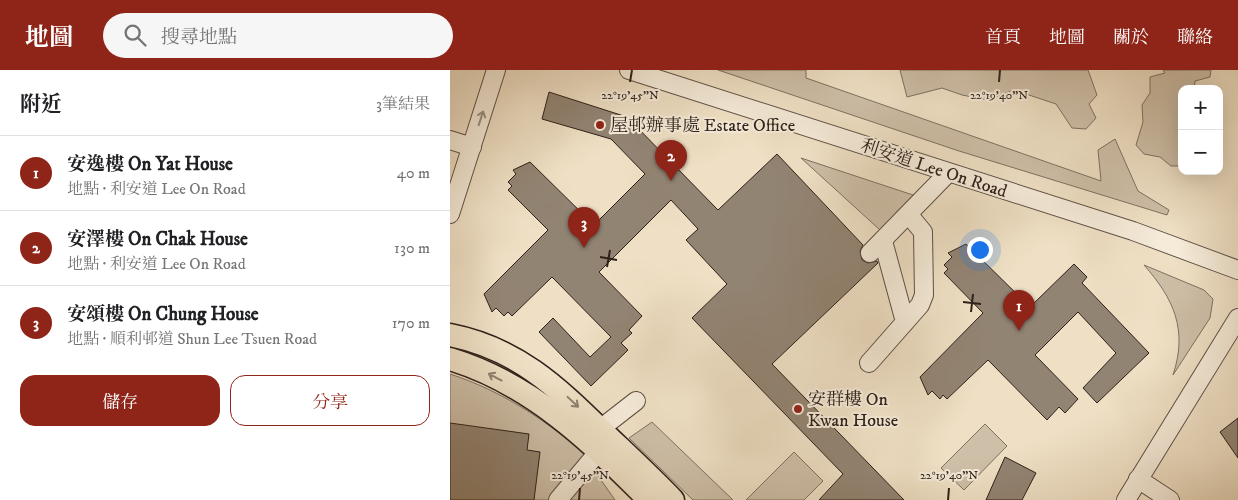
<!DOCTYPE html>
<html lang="zh-TW">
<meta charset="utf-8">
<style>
body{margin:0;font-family:"IM FELL DW Pica","Noto Serif TC",serif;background:#f6f6f6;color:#202124}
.controls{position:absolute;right:15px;top:15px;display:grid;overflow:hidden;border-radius:10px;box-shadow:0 5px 20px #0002}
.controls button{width:45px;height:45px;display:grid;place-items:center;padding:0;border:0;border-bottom:1px solid #e0e0e0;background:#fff;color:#202124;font:25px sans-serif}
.you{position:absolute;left:529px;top:179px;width:18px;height:18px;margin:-12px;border:4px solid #fff;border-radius:50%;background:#1a73e8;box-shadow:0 0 0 8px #1a73e833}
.badge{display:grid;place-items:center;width:32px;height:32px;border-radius:50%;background:#8f2418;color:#fff;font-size:16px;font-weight:700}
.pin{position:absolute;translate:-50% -41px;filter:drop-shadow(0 1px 2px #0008)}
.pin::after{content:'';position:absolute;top:26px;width:18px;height:15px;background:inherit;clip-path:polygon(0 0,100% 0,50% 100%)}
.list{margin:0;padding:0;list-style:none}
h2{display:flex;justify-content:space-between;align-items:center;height:65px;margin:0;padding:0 20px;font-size:21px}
h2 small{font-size:16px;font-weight:400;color:#757577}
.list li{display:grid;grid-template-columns:32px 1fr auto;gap:15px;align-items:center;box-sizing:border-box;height:75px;padding:0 20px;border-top:1px solid #e0e0e0}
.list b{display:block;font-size:19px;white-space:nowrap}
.list p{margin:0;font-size:16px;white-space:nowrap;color:#757577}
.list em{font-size:16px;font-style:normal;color:#757577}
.actions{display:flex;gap:10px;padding:15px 20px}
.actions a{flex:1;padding:11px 0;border:1px solid #8f2418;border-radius:15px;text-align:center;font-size:18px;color:#8f2418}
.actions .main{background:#8f2418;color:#fff}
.icon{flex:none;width:28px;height:28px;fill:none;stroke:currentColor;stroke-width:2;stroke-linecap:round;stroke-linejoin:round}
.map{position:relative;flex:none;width:788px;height:430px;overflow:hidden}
header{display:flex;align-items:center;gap:30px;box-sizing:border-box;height:70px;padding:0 25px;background:#8f2418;color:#fff}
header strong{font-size:24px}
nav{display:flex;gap:28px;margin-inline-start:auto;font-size:18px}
.search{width:350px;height:45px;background:#f6f6f6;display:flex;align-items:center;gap:12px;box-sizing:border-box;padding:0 18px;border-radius:28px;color:#757577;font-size:19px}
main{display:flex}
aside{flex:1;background:#fff}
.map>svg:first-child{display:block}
</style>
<header>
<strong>地圖</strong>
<div class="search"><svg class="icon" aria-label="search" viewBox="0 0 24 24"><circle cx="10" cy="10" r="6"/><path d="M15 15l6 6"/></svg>搜尋地點</div>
<nav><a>首頁</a><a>地圖</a><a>關於</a><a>聯絡</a></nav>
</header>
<main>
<aside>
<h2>附近<small>3筆結果</small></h2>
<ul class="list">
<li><span class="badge">1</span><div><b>安逸樓 On Yat House</b><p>地點 · 利安道 Lee On Road</p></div><em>40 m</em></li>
<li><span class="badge">2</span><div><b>安澤樓 On Chak House</b><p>地點 · 利安道 Lee On Road</p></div><em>130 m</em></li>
<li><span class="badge">3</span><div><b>安頌樓 On Chung House</b><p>地點 · 順利邨道 Shun Lee Tsuen Road</p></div><em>170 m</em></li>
</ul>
<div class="actions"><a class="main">儲存</a><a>分享</a></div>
</aside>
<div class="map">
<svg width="788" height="430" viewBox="0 0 788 430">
<rect width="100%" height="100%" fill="#efe0c5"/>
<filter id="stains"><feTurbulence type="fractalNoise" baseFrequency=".004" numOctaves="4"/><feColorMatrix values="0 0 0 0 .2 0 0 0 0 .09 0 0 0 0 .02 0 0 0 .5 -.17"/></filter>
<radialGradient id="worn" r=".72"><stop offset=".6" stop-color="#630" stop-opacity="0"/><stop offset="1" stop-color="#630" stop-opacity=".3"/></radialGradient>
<!-- green -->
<g fill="#cebfa8" stroke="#7e7061">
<path d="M268,0H356V8L651,111L648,80L665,69L688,121L719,140L717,145L509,81Z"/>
<path d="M450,0H638L647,25L639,34L646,48L636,59L622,58L606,34L564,20L538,30L512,25L492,18L457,27Z"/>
<path d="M713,0H761L760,7L745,11L744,19H732V96H721L710,87L694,84L686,75L693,52L692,35L700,23V7L715,3Z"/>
<path d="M351,88L466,126L430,160Z"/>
<path d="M694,195L754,220L763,229L760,248L723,305C738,260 724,229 694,195Z"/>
<path d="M0,304C52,321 94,349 135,384L126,395L139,408L146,403L165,430H0Z"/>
<path d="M202,352L283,430H243L179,368Z"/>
<path d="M535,354L557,376L514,420L491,398Z"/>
<path d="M344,382L373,411L354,430H296Z"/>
</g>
<!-- building -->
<g fill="#928473" stroke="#2e201a">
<path d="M99,22L177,47L268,140L327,84L413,175L410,181L412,190L418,193L427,191L428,193L322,294L454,430H369L393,404L242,248L277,214L236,170L248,159L221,130L149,202L192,246L179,260L182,263L171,273L178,280L141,316L89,262L103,248L140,287L161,267L102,207L62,246L58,242L54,246L46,238L42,242L34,224L98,160L58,120L62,116L58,112L66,104L63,100L80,92L144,155L195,104L161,69L92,49Z"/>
<path d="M516,174L580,237L624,194L637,207L632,213L699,283L647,333L633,318L666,283L628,242L585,285L628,329L615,343L609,337L597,350L538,290L497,329L493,325L490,329L482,321L478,325L470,307L533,243L494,203L498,199L494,195L502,187L498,183Z"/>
<path d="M788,348V388L770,362Z"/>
<path d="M0,353L79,364L77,380L90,382L84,430H0Z"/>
<path d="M555,387L586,403L572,430H536Z"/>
</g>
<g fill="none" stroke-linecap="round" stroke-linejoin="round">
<!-- minor casing -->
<g stroke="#5e5045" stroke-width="20">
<g id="minor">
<path d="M179,0L683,161L788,200"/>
<path d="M0,70L22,77"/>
<path d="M0,144L46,0"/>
<path d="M433,171L455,252"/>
<path d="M420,183L498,103"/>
<path d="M419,293L470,235L474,225L473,162L459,145"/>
<path d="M150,359L186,331"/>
<path d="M688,409L720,430"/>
<path d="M108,430L149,381"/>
<path d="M676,430L788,248"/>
</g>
</g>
<!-- major casing -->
<g stroke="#2e201a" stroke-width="25">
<g id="major">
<path d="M0,265C66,278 106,316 152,361C176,384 200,406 223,430"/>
<path d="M0,289C80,313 142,372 199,430"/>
</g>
</g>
<!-- minor -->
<use href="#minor" stroke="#f5ebd9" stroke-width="18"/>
<!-- major -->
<use href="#major" stroke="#efe0c5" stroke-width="22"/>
</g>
<!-- one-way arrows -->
<defs><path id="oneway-shaft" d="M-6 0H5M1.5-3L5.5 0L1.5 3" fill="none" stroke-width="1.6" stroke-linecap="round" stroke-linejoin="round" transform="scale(1.25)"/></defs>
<use stroke="#9b9083" href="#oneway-shaft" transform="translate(31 48) rotate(-72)"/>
<g stroke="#8e8070">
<use href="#oneway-shaft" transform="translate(45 307) rotate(-152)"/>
<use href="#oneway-shaft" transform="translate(123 332) rotate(43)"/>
</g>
<!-- ticks -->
<path fill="none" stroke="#2e201a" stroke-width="2" d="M180,12L182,0M549,12L550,0M150,187L167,190M157,197L160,180M513,232L531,234M521,242L523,224M129,430L130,418M498,430L499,418"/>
<!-- markers -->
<g fill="#8f2418" stroke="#f5ebd9" stroke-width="2">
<circle cx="150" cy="55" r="5"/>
<circle cx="348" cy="339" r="5"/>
</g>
<g text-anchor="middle" stroke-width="4" stroke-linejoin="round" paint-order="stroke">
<!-- poi labels -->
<g font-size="18" fill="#2e201a" stroke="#f5ebd9" text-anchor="start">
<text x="160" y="61">屋邨辦事處 Estate Office</text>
<text x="358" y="335">安群樓 On<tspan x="358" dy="21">Kwan House</tspan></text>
</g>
<!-- street labels -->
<g font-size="18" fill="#2e201a" stroke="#f5ebd9">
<text transform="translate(484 98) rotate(18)" y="6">利安道 Lee On Road</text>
</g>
</g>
<g font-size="12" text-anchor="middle" fill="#2e201a" stroke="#f5ebd9" stroke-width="4" stroke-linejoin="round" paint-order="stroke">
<text x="180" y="29">22°19'45"N</text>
<text x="549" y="29">22°19'40"N</text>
<text x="130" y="409">22°19'45"N</text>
<text x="499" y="409">22°19'40"N</text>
</g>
<rect width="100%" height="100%" filter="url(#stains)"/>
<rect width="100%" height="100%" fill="url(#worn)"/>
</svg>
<div class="controls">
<button>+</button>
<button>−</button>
</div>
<div class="you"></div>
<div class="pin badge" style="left:569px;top:261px">1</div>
<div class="pin badge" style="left:221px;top:111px">2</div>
<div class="pin badge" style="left:134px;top:178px">3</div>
</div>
</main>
